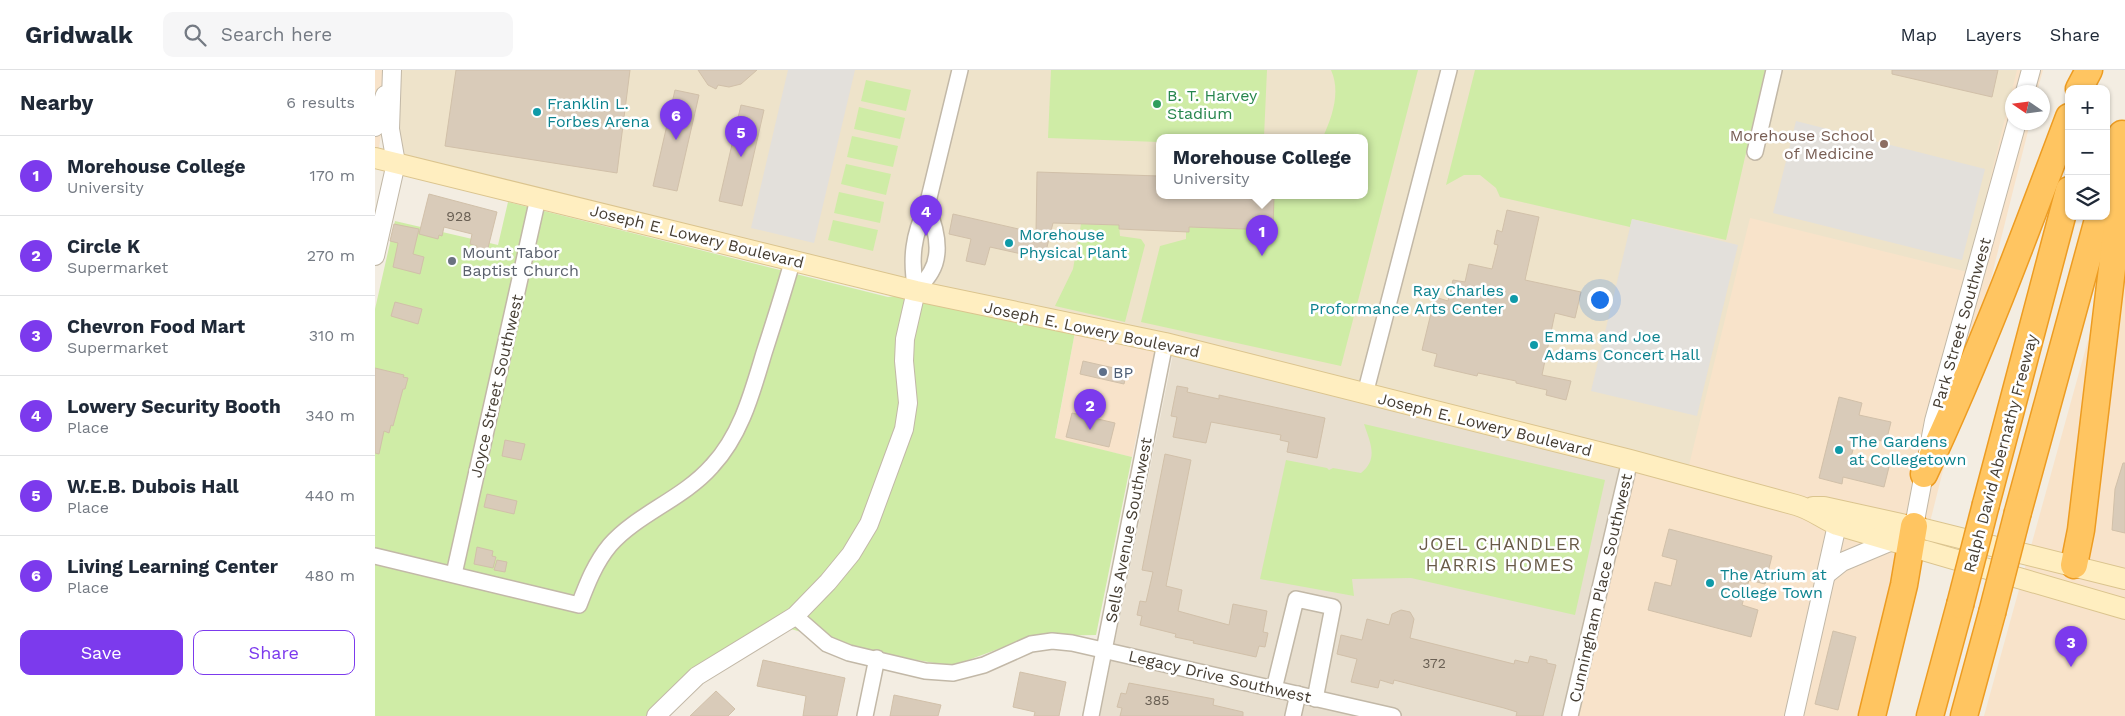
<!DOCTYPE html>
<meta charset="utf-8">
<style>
body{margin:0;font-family:"Work Sans",sans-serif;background:#f6f6f7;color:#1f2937}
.controls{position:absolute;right:15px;top:15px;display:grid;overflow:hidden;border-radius:10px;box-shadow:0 1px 4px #0004}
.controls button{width:45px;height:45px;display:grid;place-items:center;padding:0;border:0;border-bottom:1px solid #e0e1e3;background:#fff;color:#1f2937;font:25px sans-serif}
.compass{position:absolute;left:1630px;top:15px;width:45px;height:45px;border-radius:50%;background:#fff;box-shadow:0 1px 4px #0004;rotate:283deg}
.you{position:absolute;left:1224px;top:229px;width:18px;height:18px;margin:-12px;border:4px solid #fff;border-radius:50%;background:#1a73e8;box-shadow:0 0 0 8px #1a73e833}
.badge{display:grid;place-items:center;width:32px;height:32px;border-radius:50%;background:#7c3aed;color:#fff;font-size:16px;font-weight:700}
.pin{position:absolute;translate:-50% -41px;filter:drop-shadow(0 1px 2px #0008)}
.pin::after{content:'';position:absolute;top:26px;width:18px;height:15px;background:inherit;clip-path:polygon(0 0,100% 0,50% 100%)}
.popup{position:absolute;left:781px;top:64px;width:212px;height:65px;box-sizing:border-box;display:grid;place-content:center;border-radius:10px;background:#fff;filter:drop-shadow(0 1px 4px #0005);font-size:16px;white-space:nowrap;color:#747a83}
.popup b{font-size:19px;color:#1f2937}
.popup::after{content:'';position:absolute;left:50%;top:100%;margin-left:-10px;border:10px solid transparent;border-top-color:#fff}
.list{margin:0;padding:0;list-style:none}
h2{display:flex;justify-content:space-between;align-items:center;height:65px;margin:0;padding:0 20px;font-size:21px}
h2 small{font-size:16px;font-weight:400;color:#747a83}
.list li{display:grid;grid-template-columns:32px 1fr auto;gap:15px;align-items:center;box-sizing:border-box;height:80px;padding:0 20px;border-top:1px solid #e0e1e3}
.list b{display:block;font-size:19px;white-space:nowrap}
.list p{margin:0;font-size:16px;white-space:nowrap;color:#747a83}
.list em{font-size:16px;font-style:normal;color:#747a83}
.actions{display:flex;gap:10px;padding:15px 20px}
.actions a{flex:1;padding:11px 0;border:1px solid #7c3aed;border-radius:10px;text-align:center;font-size:18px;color:#7c3aed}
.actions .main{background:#7c3aed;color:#fff}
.icon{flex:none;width:28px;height:28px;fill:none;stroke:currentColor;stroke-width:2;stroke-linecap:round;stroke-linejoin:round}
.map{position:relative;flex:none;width:1750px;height:646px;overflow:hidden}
header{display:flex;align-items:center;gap:30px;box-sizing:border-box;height:70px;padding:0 25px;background:#fff;border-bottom:1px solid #e0e1e3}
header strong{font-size:24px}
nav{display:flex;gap:28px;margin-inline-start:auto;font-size:18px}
.search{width:350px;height:45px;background:#f6f6f7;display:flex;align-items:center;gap:12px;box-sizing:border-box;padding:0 18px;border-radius:10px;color:#747a83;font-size:19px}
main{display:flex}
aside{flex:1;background:#fff}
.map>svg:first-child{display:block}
</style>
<header>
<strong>Gridwalk</strong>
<div class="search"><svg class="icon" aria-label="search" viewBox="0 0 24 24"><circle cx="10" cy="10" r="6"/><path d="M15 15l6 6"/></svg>Search here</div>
<nav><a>Map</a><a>Layers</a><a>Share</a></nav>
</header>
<main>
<aside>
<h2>Nearby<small>6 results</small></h2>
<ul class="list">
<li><span class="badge">1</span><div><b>Morehouse College</b><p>University</p></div><em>170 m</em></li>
<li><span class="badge">2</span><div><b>Circle K</b><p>Supermarket</p></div><em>270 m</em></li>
<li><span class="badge">3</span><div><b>Chevron Food Mart</b><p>Supermarket</p></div><em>310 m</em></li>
<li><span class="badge">4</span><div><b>Lowery Security Booth</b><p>Place</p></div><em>340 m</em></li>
<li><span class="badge">5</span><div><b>W.E.B. Dubois Hall</b><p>Place</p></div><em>440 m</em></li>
<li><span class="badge">6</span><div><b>Living Learning Center</b><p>Place</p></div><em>480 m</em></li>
</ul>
<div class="actions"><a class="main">Save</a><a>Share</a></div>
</aside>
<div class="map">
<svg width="1750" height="646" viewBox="0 0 1750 646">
<rect width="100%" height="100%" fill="#f3ede2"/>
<!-- residential -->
<path fill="#e8dfcf" d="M799,279L1252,395L1189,646H725Z"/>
<!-- commercial -->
<g fill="#f8e3ca">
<path d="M0,0H15L2,92H0Z"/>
<path d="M1070,0H1668L1662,22H1638V52L1655,53L1518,600L1510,646H1189L1252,395Z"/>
<path d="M1750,138V646H1609L1705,299Z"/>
<path d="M700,262L780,281L757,387L680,369Z"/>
</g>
<!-- education -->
<path fill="#eee3ca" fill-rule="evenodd" d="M17,0H1642L1592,202L1375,148L1313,399L21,93ZM784,67H990V125H784Z"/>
<!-- green -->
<g fill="#cfeca6">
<path d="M676,0H892L889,67H784V72L673,68Z"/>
<path d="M956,0H1043L966,296L766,252L785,176L811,169V162H814V157L897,160L899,125H990V67H948C957,47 966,22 956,0Z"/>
<path d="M1100,0H1390L1351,170L1257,149L1255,157L1125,127L1121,118L1105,105H1089L1071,115Z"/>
<path d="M491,10L536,20L531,41L486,31Z"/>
<path d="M484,37L530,48L525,69L479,59Z"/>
<path d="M477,66L523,76L518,97L472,87Z"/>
<path d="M471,94L516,104L511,125L466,114Z"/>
<path d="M464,122L509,132L505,153L459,143Z"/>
<path d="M133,132L513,227L562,222L700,262L680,368L757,387L721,565L659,566L577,596L495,582L409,557C367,584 325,611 289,646H0V239L20,151L123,175Z"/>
<path d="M458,150L503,160L498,181L453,170Z"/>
<path d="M706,154L744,155L745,166L766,169L770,175L750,252L680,236L698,199Z"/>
<path d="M989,354L1230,410L1200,545L1036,508L977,509L979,526L885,509L911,390L952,398L954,400L958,398L986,403C1004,389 995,372 989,354Z"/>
</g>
<!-- parking -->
<g fill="#e3e0db">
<path d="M413,0H480L439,173L376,158Z"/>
<path d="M1421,51L1610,99L1587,190L1398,143Z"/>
<path d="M1257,149L1363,175L1322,346L1216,321Z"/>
</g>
<!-- building -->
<g fill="#d9cbb9" stroke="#d1c0a9">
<path d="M81,0H255L242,103L70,76Z"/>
<path d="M323,0H382L366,14L354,17L343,15L341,19L333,15Z"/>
<path d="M1517,0H1623L1617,27L1517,4Z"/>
<path d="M300,20L324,25L302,121L278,116Z"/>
<path d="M366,35L389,40L367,136L344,131Z"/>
<path d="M662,102L784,106V125H899L898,160L814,157V162L744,159V155L678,153L669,189L615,177L610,195L591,191L596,169L574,164L578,144L661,163Z"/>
<path d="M54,124L122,142L112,182L101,180L102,176L95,174L97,164L69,157L67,166L64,165L63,169L44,164Z"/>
<path d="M1132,140L1164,147L1150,210L1206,222L1200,248L1180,243L1167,305L1196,311L1191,330L1171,325L1172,320L1141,313V311L1103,303L1102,306L1059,296L1062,284L1047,280L1060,227L1073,231L1078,210L1090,212L1094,194L1117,199L1123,175L1119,174L1122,160L1127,162Z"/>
<path d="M19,154L44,159L38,184L49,187L45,204L18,197L23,173L15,171Z"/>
<path d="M20,232L47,239L43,254L16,246Z"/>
<path d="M708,291L752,301L749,314L705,304Z"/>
<path d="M0,298L29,305L28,307L33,308L30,319H28L18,356L16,355L14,363L9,361L4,384L0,383Z"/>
<path d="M802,316L813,318L812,322L844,329V325L862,329L950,348L942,388L912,382L914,372L905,370L906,365L836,352L831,373L798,367L802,347L796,346Z"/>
<path d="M1464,327L1487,333L1484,345L1516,352L1511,372L1482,365L1476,387L1514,397L1509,417L1468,407L1467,414L1444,408Z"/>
<path d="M697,343L740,353L734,377L691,367Z"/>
<path d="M130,370L150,374L146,390L127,386Z"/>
<path d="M790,384L816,390L791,516L807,520L803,541L854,555L858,534L892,541L888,562L893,563L890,577L884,576L881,587L818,573L819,571L800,567L801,564L765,555L767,546L762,545L765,531L771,532L778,502L767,500Z"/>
<path d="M1748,393H1750V463L1737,460L1740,419Z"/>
<path d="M112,424L142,431L139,444L109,437Z"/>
<path d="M1294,459L1397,486L1390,514L1374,510L1367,535L1383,540L1376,567L1273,540L1280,512L1296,516L1302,490L1287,486Z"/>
<path d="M102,477L118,481L117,486L121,487L118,498L99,494Z"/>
<path d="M122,490L132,492L130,502L119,500Z"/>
<path d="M1026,540L1035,542L1039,549L1035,568L1139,594L1140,590L1153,593L1155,586L1172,590V593L1181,595L1168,646H1141L1142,642L1129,638L1019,610L1018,614L1005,610L1003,618L976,612L982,589L962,584L966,565L987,570L992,549L1014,555L1017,544Z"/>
<path d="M1458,561L1481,567L1463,640L1440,634Z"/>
<path d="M388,590L470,608L462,646H428L431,626L382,616Z"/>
<path d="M645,602L691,612L684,646H659L660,642L638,637Z"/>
<path d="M754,613L839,629L838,635L868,642V646H745L747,638L742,637L746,623L751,624Z"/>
<path d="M341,621L360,639L353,646H315Z"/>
<path d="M519,625L566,635L563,646H515Z"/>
</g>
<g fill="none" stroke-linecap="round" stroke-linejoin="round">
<!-- minor casing -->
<g stroke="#c2b8a7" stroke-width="18">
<g id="minor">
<path d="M1380,82L1399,0"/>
<path d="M541,221C535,189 538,165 552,136L585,0"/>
<path d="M541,221C546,215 552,209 556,202C568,182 560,155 552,136"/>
<path d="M990,324L1074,0"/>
<path d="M0,486L204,535C212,514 220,493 235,475C262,444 308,429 337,396C366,365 377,323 389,283C399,252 409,221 418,189"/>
<path d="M79,504L163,128"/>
<path d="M420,546L452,574L474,583L550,601L578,603L609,595L656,574L677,571L697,573L1018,646"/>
<path d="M899,619L921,529L958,537L940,629"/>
<path d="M490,646L502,588"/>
<path d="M716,646L790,273"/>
<path d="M918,646L923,624"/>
<path d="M1195,646L1255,390"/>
</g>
</g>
<!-- tertiary casing -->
<g stroke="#c2b8a7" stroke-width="20">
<g id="tertiary">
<path d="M1650,22L1656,0"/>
<path d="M0,57L10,25"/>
<path d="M0,186L21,93L15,59L17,0"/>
<path d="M1452,504L1467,492L1517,471L1539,456L1559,351L1642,52"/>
<path d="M281,646L322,606L420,546L453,512L476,484L494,454L529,359L533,333L529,291L530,269L541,221"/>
<path d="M1419,646L1462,455"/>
</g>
</g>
<!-- secondary casing -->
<g stroke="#dbc48e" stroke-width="22">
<g id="secondary">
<path d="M0,88L541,221L790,273L1255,390L1421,435C1436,439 1448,449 1462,455L1750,539"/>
<path d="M1438,437H1449L1549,459L1750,509"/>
</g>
</g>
<!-- motorway casing -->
<g stroke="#ed9c22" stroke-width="29">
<g id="motorway">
<path d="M1704,19L1714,0"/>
<path d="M1549,404C1604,287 1649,167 1694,47"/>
<path d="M1611,434L1694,120"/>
<path d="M1643,442L1724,146"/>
<path d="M1699,495L1706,460L1747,114V64"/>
<path d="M1497,646L1529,515L1539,456"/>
<path d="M1555,646L1585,535"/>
<path d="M1589,646L1617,543"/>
</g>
</g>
<!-- minor -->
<use href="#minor" stroke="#fff" stroke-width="15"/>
<!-- tertiary -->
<use href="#tertiary" stroke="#fff" stroke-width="18"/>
<!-- secondary -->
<use href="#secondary" stroke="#ffeec0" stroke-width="20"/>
<!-- motorway -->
<use href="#motorway" stroke="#ffc561" stroke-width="26"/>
<!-- motorway-bridge casing -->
<g stroke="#ed9c22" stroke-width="29" stroke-linecap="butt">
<g id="motorway-bridge">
<path d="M1585,535L1611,434"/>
<path d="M1617,543L1643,442"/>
</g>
</g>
<!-- motorway-bridge -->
<use href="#motorway-bridge" stroke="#ffc561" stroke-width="26"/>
</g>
<!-- markers -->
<circle fill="#2e9e5b" stroke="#fff" stroke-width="2" cx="782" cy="34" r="5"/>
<g fill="#0f9aa8" stroke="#fff" stroke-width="2">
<circle cx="162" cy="42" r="5"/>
<circle cx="634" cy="173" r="5"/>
<circle cx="1139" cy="229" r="5"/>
<circle cx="1159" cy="275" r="5"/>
<circle cx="1464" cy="380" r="5"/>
<circle cx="1335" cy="513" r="5"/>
</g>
<circle fill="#8d6e63" stroke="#fff" stroke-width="2" cx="1509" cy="74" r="5"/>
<circle fill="#6b7280" stroke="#fff" stroke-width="2" cx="77" cy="191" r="5"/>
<circle fill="#5c6f8a" stroke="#fff" stroke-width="2" cx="728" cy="302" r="5"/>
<g text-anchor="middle" stroke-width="5" stroke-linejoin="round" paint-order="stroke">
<!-- number labels -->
<g font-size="14" fill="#6a6054">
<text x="84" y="151">928</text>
<text x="1059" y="598">372</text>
<text x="782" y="635">385</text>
</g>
<!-- leisure labels -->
<g font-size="16" fill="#27864d" stroke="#fff" text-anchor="start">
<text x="792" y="31">B. T. Harvey<tspan x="792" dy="18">Stadium</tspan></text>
</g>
<!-- culture labels -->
<g font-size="16" fill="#0d838f" stroke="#fff" text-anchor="start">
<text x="172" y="39">Franklin L.<tspan x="172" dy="18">Forbes Arena</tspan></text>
<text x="644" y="170">Morehouse<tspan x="644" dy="18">Physical Plant</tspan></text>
<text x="1129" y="226" text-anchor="end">Ray Charles<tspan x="1129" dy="18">Proformance Arts Center</tspan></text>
<text x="1169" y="272">Emma and Joe<tspan x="1169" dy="18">Adams Concert Hall</tspan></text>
<text x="1474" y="377">The Gardens<tspan x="1474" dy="18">at Collegetown</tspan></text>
<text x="1345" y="510">The Atrium at<tspan x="1345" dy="18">College Town</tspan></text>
</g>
<!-- education labels -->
<g font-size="16" fill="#785e54" stroke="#fff" text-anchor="end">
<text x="1499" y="71">Morehouse School<tspan x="1499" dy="18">of Medicine</tspan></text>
</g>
<!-- street labels -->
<g font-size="16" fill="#453d32" stroke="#fff">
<text transform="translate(322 166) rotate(14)" y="6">Joseph E. Lowery Boulevard</text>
<text transform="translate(1586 253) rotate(-74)" y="6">Park Street Southwest</text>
<text transform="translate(717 259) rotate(12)" y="6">Joseph E. Lowery Boulevard</text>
<text transform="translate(121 316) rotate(-77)" y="6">Joyce Street Southwest</text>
<text transform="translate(1110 354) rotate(14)" y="6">Joseph E. Lowery Boulevard</text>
<text transform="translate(1625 383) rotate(-75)" y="6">Ralph David Abernathy Freeway</text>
<text transform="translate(753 460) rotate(-79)" y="6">Sells Avenue Southwest</text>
<text transform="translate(1225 518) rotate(-77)" y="6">Cunningham Place Southwest</text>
<text transform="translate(845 606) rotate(13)" y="6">Legacy Drive Southwest</text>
</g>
<!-- worship labels -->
<g font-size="16" fill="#5b616d" stroke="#fff" text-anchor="start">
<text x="87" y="188">Mount Tabor<tspan x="87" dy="18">Baptist Church</tspan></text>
</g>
<!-- service labels -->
<g font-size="16" fill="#4e5e75" stroke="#fff" text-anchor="start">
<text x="738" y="308">BP</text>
</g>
<!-- neighbourhood labels -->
<g font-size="18" letter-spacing="1" fill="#695b48" stroke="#fff">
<text x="1125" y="480">JOEL CHANDLER<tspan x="1125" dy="21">HARRIS HOMES</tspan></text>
</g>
</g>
</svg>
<div class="controls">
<button>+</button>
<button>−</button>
<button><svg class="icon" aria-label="layers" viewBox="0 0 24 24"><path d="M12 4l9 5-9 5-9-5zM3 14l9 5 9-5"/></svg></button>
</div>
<svg class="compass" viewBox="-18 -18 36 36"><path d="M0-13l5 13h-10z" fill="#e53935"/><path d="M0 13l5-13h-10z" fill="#747a83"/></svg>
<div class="you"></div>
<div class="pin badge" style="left:887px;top:186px">1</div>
<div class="popup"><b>Morehouse College</b>University</div>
<div class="pin badge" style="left:715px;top:360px">2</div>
<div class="pin badge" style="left:1696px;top:597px">3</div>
<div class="pin badge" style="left:551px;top:166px">4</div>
<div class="pin badge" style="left:366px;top:87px">5</div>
<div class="pin badge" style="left:301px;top:70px">6</div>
</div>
</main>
